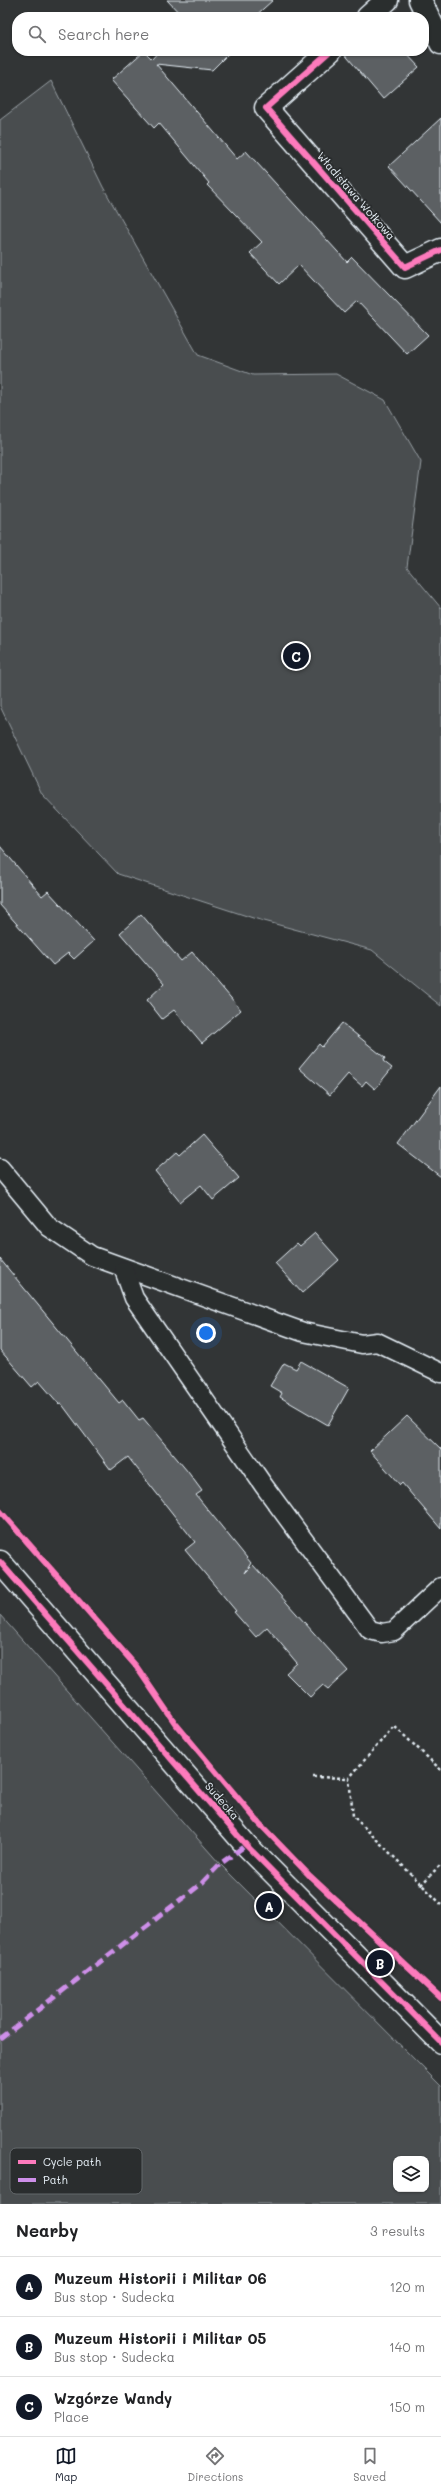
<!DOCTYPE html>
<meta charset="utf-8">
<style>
body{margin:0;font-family:Mali,sans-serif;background:#f6f6f6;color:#202124}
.controls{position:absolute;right:12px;bottom:12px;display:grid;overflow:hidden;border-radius:8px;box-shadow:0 1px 3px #0004}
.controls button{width:36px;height:36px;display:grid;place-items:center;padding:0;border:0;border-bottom:1px solid #e0e0e0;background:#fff;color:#202124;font:20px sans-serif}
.you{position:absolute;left:206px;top:1333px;width:14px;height:14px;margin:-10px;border:3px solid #fff;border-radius:50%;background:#1a73e8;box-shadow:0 0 0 6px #1a73e833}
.badge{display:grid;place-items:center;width:26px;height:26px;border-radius:50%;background:#111827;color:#fff;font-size:13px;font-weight:700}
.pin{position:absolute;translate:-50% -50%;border:2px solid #fff;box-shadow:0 1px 4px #0006}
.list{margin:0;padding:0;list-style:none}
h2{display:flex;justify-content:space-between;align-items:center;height:52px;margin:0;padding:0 16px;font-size:17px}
h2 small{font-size:13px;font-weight:400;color:#757577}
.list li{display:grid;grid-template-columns:26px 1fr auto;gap:12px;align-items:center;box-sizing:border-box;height:60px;padding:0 16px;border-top:1px solid #e0e0e0}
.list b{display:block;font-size:15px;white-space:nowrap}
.list p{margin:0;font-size:13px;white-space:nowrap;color:#757577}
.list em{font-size:13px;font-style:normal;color:#757577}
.icon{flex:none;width:22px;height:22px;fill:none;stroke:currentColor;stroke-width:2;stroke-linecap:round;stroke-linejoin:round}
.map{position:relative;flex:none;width:441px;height:2204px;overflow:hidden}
.search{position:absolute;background:#fff;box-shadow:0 1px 3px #0004;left:12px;right:12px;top:12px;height:44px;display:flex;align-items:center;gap:10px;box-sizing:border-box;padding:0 14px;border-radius:16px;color:#757577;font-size:15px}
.sheet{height:232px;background:#fff}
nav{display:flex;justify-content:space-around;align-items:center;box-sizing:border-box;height:56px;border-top:1px solid #e0e0e0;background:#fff;font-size:11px;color:#757577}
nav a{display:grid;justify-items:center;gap:2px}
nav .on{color:#111827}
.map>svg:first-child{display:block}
</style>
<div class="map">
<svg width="441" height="2204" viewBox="0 0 441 2204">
<rect width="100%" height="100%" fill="#323536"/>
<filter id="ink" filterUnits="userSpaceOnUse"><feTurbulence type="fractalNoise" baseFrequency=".025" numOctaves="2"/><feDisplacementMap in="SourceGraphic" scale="8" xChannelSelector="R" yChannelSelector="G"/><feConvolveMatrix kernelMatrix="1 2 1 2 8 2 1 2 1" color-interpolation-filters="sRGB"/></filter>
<g filter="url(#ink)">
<!-- green -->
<g fill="#494d4f" stroke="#989fa4" fill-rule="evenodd">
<path d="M51,81L103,187L198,355L253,375L336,374L385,400L421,462L407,567L441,608V1006L372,950L253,918L118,874L42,794L0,706V120Z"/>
<path d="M0,1615L220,1864L441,2086V2204H0ZM396,2159H426V2189H396Z"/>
</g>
<!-- building -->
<g fill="#5c6063" stroke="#e8f1f8">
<path d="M167,0H273L254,17H183Z"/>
<path d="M144,51L152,59L159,51H231L212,70L156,64L237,159L246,151L347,262L352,257L428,335L407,354L357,301L344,313L299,265L279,284L250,253L262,242L207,185L209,183L159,123L154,128L111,80Z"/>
<path d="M342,51H404L419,67L383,99Z"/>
<path d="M441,118V223L389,166Z"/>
<path d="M0,846L42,896L48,891L94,941L74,959L68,953L53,965L0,905Z"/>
<path d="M141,914L181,961L192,952L241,1010L202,1043L174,1010L162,1019L147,1000L164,984L120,933Z"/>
<path d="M342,1023L385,1058L383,1061L392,1068L375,1089L366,1081L362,1086L348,1074L330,1095L299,1068L319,1044L322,1047Z"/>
<path d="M441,1086V1177L398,1144Z"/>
<path d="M202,1135L239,1178L213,1200L201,1185L180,1202L155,1171L177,1152L180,1155Z"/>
<path d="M315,1233L339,1260L302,1293L275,1263L297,1243L300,1246Z"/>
<path d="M0,1259L119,1403L123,1400L139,1420L143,1418L188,1472L202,1491L196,1495L251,1563L245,1573L253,1565L348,1671L328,1689L323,1685L310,1697L286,1673L297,1663L267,1627L256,1637L234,1612L236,1611L185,1550L195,1542L128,1457L111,1470L61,1403L59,1404L39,1381L32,1387L0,1350Z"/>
<path d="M301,1361L349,1388L328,1425L280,1397L282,1393L270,1386L284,1363L296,1369Z"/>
<path d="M407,1416L441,1449V1529L402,1483L400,1485L370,1451Z"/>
</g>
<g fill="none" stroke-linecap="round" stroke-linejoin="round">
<!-- lane casing -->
<g stroke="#e8f1f8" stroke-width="21">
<g id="lane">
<path d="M0,1168L49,1227L92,1256L303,1332L362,1344L377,1342L441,1373"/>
<path d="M124,1270L134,1298L264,1486L370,1630L382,1633L394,1631L441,1587"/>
</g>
</g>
<!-- street casing -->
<g stroke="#e8f1f8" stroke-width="25">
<g id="street">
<path d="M420,0L441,43"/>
<path d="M368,17L387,0"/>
<path d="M330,51L266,108L405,267L441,250"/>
</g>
</g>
<!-- secondary casing -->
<g stroke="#e8f1f8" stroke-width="25">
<path id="secondary" d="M0,1562L246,1845L441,2042"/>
</g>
<!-- path -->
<g stroke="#e8f1f8" stroke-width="2.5" stroke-dasharray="3 3" stroke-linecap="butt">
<path d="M441,1770L394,1726L349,1778L353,1816L441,1904"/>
<path d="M313,1777L349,1778"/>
<path d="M421,1885L441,1864"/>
</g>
<!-- lane -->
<use href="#lane" stroke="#2a2d2e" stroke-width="18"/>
<!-- street -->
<use href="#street" stroke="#2a2d2e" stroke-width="22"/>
<!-- secondary -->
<use href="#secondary" stroke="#2a2d2e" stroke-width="22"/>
<!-- quiet -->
<path stroke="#ce8fe9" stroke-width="5" stroke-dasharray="10 5" stroke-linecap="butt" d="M0,2039L201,1884L220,1864L246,1845"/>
<!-- cycleway casing -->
<g stroke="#2a2d2e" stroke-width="8">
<g id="cycleway">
<path d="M330,51L266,108L405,267L441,250"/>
<path d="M0,1511L136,1666L175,1723L259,1823L310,1876L441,1998"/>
<path d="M0,1562L246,1845L441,2042"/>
</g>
</g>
<!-- cycleway -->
<use href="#cycleway" stroke="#fd7abc" stroke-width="6"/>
</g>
</g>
<g text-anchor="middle" stroke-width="4" stroke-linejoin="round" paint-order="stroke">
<!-- street labels -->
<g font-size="11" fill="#e8f1f8" stroke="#2a2d2e">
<text transform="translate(356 196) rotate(49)" y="4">Władisława Wołkowa</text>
<text transform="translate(222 1801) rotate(49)" y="4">Sudecka</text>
</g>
</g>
<!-- legend -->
<rect x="10" y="2148" width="132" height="46" rx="6" fill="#2a2d2e" stroke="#63686b" stroke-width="1"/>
<rect x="18" y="2160" width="18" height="4" fill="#fd7abc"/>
<rect x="18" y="2178" width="18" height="4" fill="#ce8fe9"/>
<g font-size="11" fill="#e8f1f8">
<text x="43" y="2166">Cycle path</text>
<text x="43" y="2184">Path</text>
</g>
</svg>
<div class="controls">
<button><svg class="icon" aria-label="layers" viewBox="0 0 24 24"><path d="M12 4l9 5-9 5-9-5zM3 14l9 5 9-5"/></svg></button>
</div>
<div class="you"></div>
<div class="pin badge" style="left:269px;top:1906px">A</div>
<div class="pin badge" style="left:380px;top:1963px">B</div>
<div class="pin badge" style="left:296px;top:656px">C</div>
<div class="search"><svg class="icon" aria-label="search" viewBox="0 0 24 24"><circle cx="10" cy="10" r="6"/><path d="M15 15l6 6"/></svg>Search here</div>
</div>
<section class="sheet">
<h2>Nearby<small>3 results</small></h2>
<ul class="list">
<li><span class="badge">A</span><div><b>Muzeum Historii i Militar 06</b><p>Bus stop · Sudecka</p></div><em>120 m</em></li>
<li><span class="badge">B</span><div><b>Muzeum Historii i Militar 05</b><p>Bus stop · Sudecka</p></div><em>140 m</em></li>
<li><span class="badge">C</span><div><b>Wzgórze Wandy</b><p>Place</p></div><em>150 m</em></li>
</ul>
</section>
<nav>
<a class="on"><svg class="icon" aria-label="map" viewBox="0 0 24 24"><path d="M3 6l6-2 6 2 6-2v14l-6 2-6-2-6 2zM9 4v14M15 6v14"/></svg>Map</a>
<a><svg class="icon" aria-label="directions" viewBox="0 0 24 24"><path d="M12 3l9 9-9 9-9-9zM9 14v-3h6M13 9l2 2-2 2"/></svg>Directions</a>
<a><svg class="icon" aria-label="saved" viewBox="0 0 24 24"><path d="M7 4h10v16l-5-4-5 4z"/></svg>Saved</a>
</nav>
